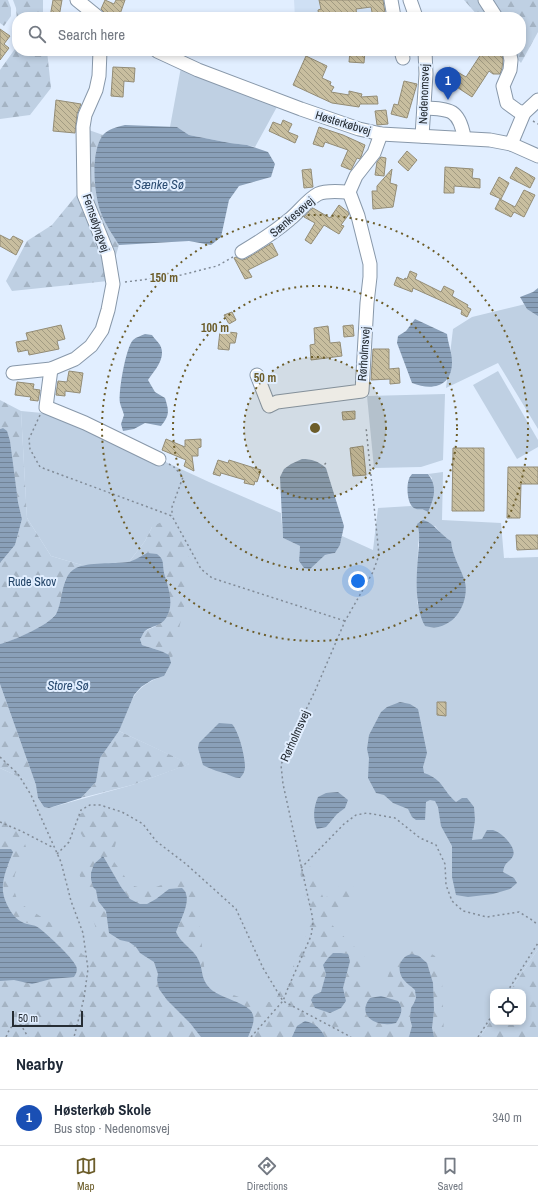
<!DOCTYPE html>
<meta charset="utf-8">
<style>
body{margin:0;font-family:"Archivo Narrow",sans-serif;background:#f2f2f3;color:#1f2937}
.controls{position:absolute;right:12px;bottom:12px;display:grid;overflow:hidden;border-radius:8px;box-shadow:0 2px 6px #0003}
.controls button{width:36px;height:36px;display:grid;place-items:center;padding:0;border:0;border-bottom:1px solid #e0e1e3;background:#fff;color:#1f2937;font:20px sans-serif}
.scale{position:absolute;left:12px;bottom:10px;width:71px;box-sizing:border-box;padding-left:4px;border:2px solid #262d34;border-top:0;font-size:11px;line-height:14px;white-space:nowrap;color:#262d34;-webkit-text-stroke:3px #e1eeff;paint-order:stroke}
.you{position:absolute;left:358px;top:581px;width:14px;height:14px;margin:-10px;border:3px solid #fff;border-radius:50%;background:#1a73e8;box-shadow:0 0 0 6px #1a73e833}
.badge{display:grid;place-items:center;width:26px;height:26px;border-radius:50%;background:#6c5d2a;color:#fff;font-size:13px;font-weight:700}
.pin{position:absolute;translate:-50% -33px;filter:drop-shadow(0 1px 2px #0008)}
.pin::after{content:'';position:absolute;top:21px;width:14px;height:12px;background:inherit;clip-path:polygon(0 0,100% 0,50% 100%)}
.list{margin:0;padding:0;list-style:none}
h2{display:flex;justify-content:space-between;align-items:center;height:52px;margin:0;padding:0 16px;font-size:17px}
h2 small{font-size:13px;font-weight:400;color:#747a83}
.list li{display:grid;grid-template-columns:26px 1fr auto;gap:12px;align-items:center;box-sizing:border-box;height:56px;padding:0 16px;border-top:1px solid #e0e1e3}
.list b{display:block;font-size:15px;white-space:nowrap}
.list p{margin:0;font-size:13px;white-space:nowrap;color:#747a83}
.list em{font-size:13px;font-style:normal;color:#747a83}
.icon{flex:none;width:22px;height:22px;fill:none;stroke:currentColor;stroke-width:2;stroke-linecap:round;stroke-linejoin:round}
.map{position:relative;flex:none;width:538px;height:1037px;overflow:hidden}
.search{position:absolute;background:#fff;box-shadow:0 2px 6px #0003;left:12px;right:12px;top:12px;height:44px;display:flex;align-items:center;gap:10px;box-sizing:border-box;padding:0 14px;border-radius:16px;color:#747a83;font-size:15px}
.sheet{height:108px;background:#fff}
nav{display:flex;justify-content:space-around;align-items:center;box-sizing:border-box;height:56px;border-top:1px solid #e0e1e3;background:#fff;font-size:11px;color:#747a83}
nav a{display:grid;justify-items:center;gap:2px}
nav .on{color:#6c5d2a}
.map>svg:first-child{display:block}
</style>
<div class="map">
<svg width="538" height="1037" viewBox="0 0 538 1037">
<defs>
<pattern id="forest-firs" width="22" height="20" patternUnits="userSpaceOnUse"><rect width="22" height="20" fill="#bfd0e3"/><path d="M5 1l3.5 6h-7zM16 11l3.5 6h-7z" fill="#a4b3c3"/></pattern>
<pattern id="water-rules" width="6" height="5" patternUnits="userSpaceOnUse"><rect width="6" height="5" fill="#8aa0b9"/><path d="M0 2.5h6" fill="none" stroke="#718397"/></pattern>
<pattern id="building-back-hatch" width="6" height="6" patternUnits="userSpaceOnUse"><rect width="6" height="6" fill="#c8be9f"/><path d="M-1 5l2 2M0 0l6 6M5-1l2 2" fill="none" stroke="#a29b82"/></pattern>
</defs>
<rect width="100%" height="100%" fill="#e1eeff"/>
<!-- built -->
<path fill="#cfe0f4" d="M294,0H396L401,17H295Z"/>
<!-- green -->
<g fill="#bfd0e3" fill-rule="evenodd">
<path d="M181,67L278,105L255,147L247,145L230,143L189,135L177,127H170Z"/>
<path d="M538,301V429L498,363L446,388L453,329L472,317Z"/>
<path d="M498,371L538,440V447L517,459L473,385Z"/>
<path d="M445,394L443,460L421,467L374,468L367,396Z"/>
<path d="M21,411L64,415L209,482L281,513L283,538L300,546L299,561L335,553L340,545L342,536L373,550L378,508L411,506L416,509L432,478L428,474L443,472L442,520L501,523L504,558L538,557V949L509,992H493V1017L480,1037H0V768L37,785L38,798L44,807L49,808L132,785L189,764L119,731C130,703 132,686 164,676L152,527L145,541L129,562L85,566L51,556L27,518ZM435,526L444,537L451,541V550L460,570L425,626L417,602L418,546L420,532Z"/>
</g>
<!-- forest -->
<g fill="url(#forest-firs)" fill-rule="evenodd">
<path d="M0,0H8L11,8V16L4,26L0,23Z"/>
<path d="M13,0H43V17H17V21L16,8Z"/>
<path d="M464,0H538V32L521,63L510,51H521V17H479Z"/>
<path d="M17,46V51H47L51,88L30,115L0,119V70Z"/>
<path d="M86,129L103,135L96,152L101,213L119,245L108,281L12,291L6,281L27,241L52,225L79,192Z"/>
<path d="M0,400L21,411L27,518L51,556L85,566C54,573 69,596 55,615C47,626 13,641 0,644V563L15,545L22,519L18,502L12,463L3,428L0,429Z"/>
<path d="M165,520L174,526L189,554L184,607L171,663L169,655L161,651L142,645L140,639L145,631L156,626L171,605C169,589 164,574 162,558L129,562L145,541L152,527Z"/>
<path d="M0,684L36,785L0,768Z"/>
<path d="M119,731L190,764L132,785L81,798L96,782L100,758Z"/>
<path d="M92,808L116,813L120,825L112,859L131,885L148,890L172,881H182L192,888L197,897L205,975L218,989L252,1002H274L304,946L309,915L297,858L307,859L324,899L343,883L354,887L347,906L329,922L367,959L363,982L369,988L383,989L396,955L407,947H420L435,956L442,978L444,1037H434L432,1028L434,1010L433,990L403,979L415,990L416,997L410,1019L412,1026L409,1037H360L341,1027L338,1034L339,1037H325L322,1031L293,1033L292,1037H248L253,1026L245,1006C229,1000 210,994 202,977C199,969 200,961 194,954C188,946 180,942 176,932L182,918L169,889C163,894 155,902 146,904C127,908 110,870 103,856L93,887L96,890L98,901L106,910L109,933L120,940L129,942L136,947L140,953L154,962L158,974L157,980L201,1037H0V981L14,980L32,984L51,979L74,977L65,952L39,928L32,924L22,922L13,915L4,896L3,876L13,852L11,849H0V818C19,827 21,830 27,850L15,874L13,887L18,902L57,927L83,955L95,952L100,942L79,873L91,851L72,818ZM333,953L350,961L343,988L346,1001L314,995L321,992L326,973L323,965L328,958ZM381,996L398,1001C404,1009 401,1015 396,1023Z"/>
<path d="M538,949V1037H480L493,1017V1022H523V992H509Z"/>
</g>
<!-- water -->
<g fill="url(#water-rules)">
<path d="M125,125L177,127L189,135L230,143L247,145L268,152L275,164L271,177L239,186L229,200L221,237L211,245L189,241L119,245C113,235 105,224 101,213C94,194 90,152 103,135C108,129 117,127 125,125Z"/>
<path d="M538,288V316L527,309L520,297L533,292Z"/>
<path d="M415,319L447,334C448,343 452,353 452,362C452,387 432,391 412,383L397,343L398,336L406,331Z"/>
<path d="M145,334L152,335C154,338 158,342 160,345C167,358 154,371 148,380L155,392L165,398C169,411 170,415 161,426L145,423L134,429L123,431L121,424L124,415C123,411 121,407 120,403C118,392 126,347 133,340C136,337 141,336 145,334Z"/>
<path d="M3,428L7,431L10,441L18,502L22,519L15,545L0,563V429Z"/>
<path d="M302,459C312,459 318,461 326,468L344,526L340,545L335,553L325,555L310,569L304,568L299,561L300,546L283,538L280,477L284,469L291,464Z"/>
<path d="M412,474H428C438,487 434,498 428,512C421,508 422,510 416,509C407,507 406,486 409,479C409,477 411,476 412,474Z"/>
<path d="M423,520C435,523 440,535 451,541C452,556 461,568 465,582C468,595 462,613 451,621C442,627 436,629 425,626C413,604 417,569 419,545C419,537 420,532 417,524Z"/>
<path d="M147,553L157,554C165,560 162,564 164,573C168,587 175,604 166,618C161,626 151,626 145,631C143,633 142,637 140,639L142,645L161,651L169,655L171,663L164,676L152,680L141,687L134,695L119,731L100,758L96,782L81,798L49,808L44,807L38,798L36,785L0,684V644C13,641 49,625 56,614C64,600 60,576 76,568C88,562 114,564 128,562C134,561 141,556 147,553Z"/>
<path d="M400,702L410,704L418,709L427,753L423,767L424,773C444,780 442,790 456,802L462,798H467L474,807L475,820L472,840L482,839L487,830C489,830 491,830 493,830C501,832 517,847 513,856C510,863 505,860 503,872L514,878L517,883L510,889L493,894L468,897L456,895L452,877V846L441,826L438,807L435,801L430,800L426,802L425,820H416L412,817L408,809L393,803L384,795L376,793L368,778L369,758L367,749L369,735L381,712L387,707Z"/>
<path d="M219,723L232,724C239,732 245,756 245,767C245,771 243,775 240,778C234,778 230,775 224,773C216,771 211,769 203,765L198,748L199,743Z"/>
<path d="M338,792L348,800L345,808L337,814L326,827L317,829C313,818 313,809 318,797L326,793Z"/>
<path d="M0,849H11L13,852C7,867 0,882 4,897C7,906 13,918 22,922C27,925 34,924 39,928C48,935 71,956 76,966C78,970 76,974 74,977L51,979L32,984L14,980L0,981Z"/>
<path d="M103,856L121,887L130,899L140,904H147L156,899L169,889L182,888C184,890 186,892 186,894C190,904 179,923 176,932C181,944 194,949 199,961C204,973 200,980 213,991C223,998 245,1003 251,1011C257,1019 251,1029 248,1037H201L190,1023L167,1000L159,989L157,980L158,974L154,962L140,953L136,947L129,942L120,940L109,933L106,911L98,901L96,890L93,887L91,879V873L94,864Z"/>
<path d="M333,953H341L348,954L350,961L343,988L346,1001L341,1008L330,1013L315,1008L311,1000L314,995L321,992L326,974L323,965L328,958Z"/>
<path d="M412,954L419,956L427,963L433,983L434,1010L432,1028L434,1037H409L412,1026L410,1019L411,1008L414,1003L416,998L415,990C412,987 406,983 403,979C396,969 400,956 412,954Z"/>
<path d="M381,996L398,1001C404,1009 401,1015 396,1023C379,1028 355,1017 370,998Z"/>
<path d="M305,1021C315,1023 321,1029 325,1037H292L297,1026Z"/>
</g>
<!-- building -->
<g fill="url(#building-back-hatch)" stroke="#938c76">
<path d="M53,0H62L59,17H50Z"/>
<path d="M105,0L114,4L116,0H125L119,17H114L105,13L101,9Z"/>
<path d="M319,0H383L385,13L383,14L384,17H373L371,7L356,9L357,17H319L318,10L321,9Z"/>
<path d="M0,29L10,36L4,44L9,48L0,60Z"/>
<path d="M350,51H365L364,63L349,62Z"/>
<path d="M483,51H501L503,60L502,68L500,74H493L489,71L472,97L443,78L449,67L466,77Z"/>
<path d="M306,56L327,66L322,78L331,82L330,85L334,87L331,92L349,95V91L362,94L361,97L377,96L378,104H360L359,107L332,103L293,85Z"/>
<path d="M113,67L135,68L134,82L124,81L123,97L111,96Z"/>
<path d="M404,81L417,84L407,118L391,114L394,104L398,105Z"/>
<path d="M56,100L81,104L77,114L75,133L53,131Z"/>
<path d="M386,110L388,124L377,125L375,111Z"/>
<path d="M283,120L292,124L288,132L298,136L295,143L269,131L273,122L281,125Z"/>
<path d="M319,127L343,135L365,145L361,157L360,159L357,158L351,170L341,166L348,150L325,142L323,147L313,144Z"/>
<path d="M407,151L417,160L408,171L398,162Z"/>
<path d="M381,157L386,158L384,176L375,175L377,162Z"/>
<path d="M445,167L473,169L472,178L480,179V188L454,186V193H444Z"/>
<path d="M516,167L535,178L530,188L510,178Z"/>
<path d="M311,169L313,187L304,188L302,170Z"/>
<path d="M392,169L390,183L397,185L393,207L373,209L372,191H377V186Z"/>
<path d="M499,177L509,183L501,199L490,194Z"/>
<path d="M524,190L535,195L524,217L514,212L511,217L495,209L500,199L515,207Z"/>
<path d="M339,205L348,212L349,214L341,225L344,226L339,234L324,225L311,244L305,240L315,223L304,217L309,211L313,208L330,218Z"/>
<path d="M0,235L10,240L13,236L23,241L16,255L0,246Z"/>
<path d="M272,243L278,255L248,270L252,277L245,279L234,258L236,257L242,260L246,259Z"/>
<path d="M410,271L417,274L415,279L441,292L444,286L454,291L452,296L468,305L467,307L471,309L467,317L461,314L462,310L413,288L412,292L394,285L397,277L404,280L405,278L407,279Z"/>
<path d="M232,312L236,320L229,324L224,315Z"/>
<path d="M61,325L65,339L57,341L59,349L29,355L28,350L18,352L16,342L28,340L26,333Z"/>
<path d="M353,325L354,336L344,337L343,326Z"/>
<path d="M328,326L330,343L340,342L342,356L311,360L310,345L315,344L314,328Z"/>
<path d="M220,331L237,333L235,343H230L229,350L218,349Z"/>
<path d="M373,349H389V369L399,368L400,383L390,384V379L371,380Z"/>
<path d="M69,371L83,373L80,393L65,391V396L56,395L58,381L67,382Z"/>
<path d="M17,382L34,384L33,389L40,390L38,401L30,400L31,397L15,395Z"/>
<path d="M355,411V419L343,420L342,412Z"/>
<path d="M166,439L185,447V440L201,439V447L198,448V456H192L194,471L184,466L186,460L162,450Z"/>
<path d="M363,446L366,475L353,476L350,448Z"/>
<path d="M453,448H484V511H452Z"/>
<path d="M218,460L228,463L229,460L261,470L257,482L255,481L254,485L244,483L245,480L221,473L220,476L213,474Z"/>
<path d="M508,467H538V484H521L520,518H507Z"/>
<path d="M516,535H538V549L517,550Z"/>
<path d="M437,702H446V716L437,715Z"/>
</g>
<g fill="none" stroke-linecap="round" stroke-linejoin="round">
<!-- minor casing -->
<g stroke="#8898aa" stroke-width="15">
<g id="minor">
<path d="M77,0L98,17"/>
<path d="M391,0L394,17"/>
<path d="M410,0L416,17"/>
<path d="M485,0L496,17"/>
<path d="M157,51L198,70L301,109L359,129L381,134L490,140L511,144L538,156"/>
<path d="M401,51L403,58"/>
<path d="M509,51L511,60L510,70L503,86L507,103L518,111L524,113"/>
<path d="M424,108C450,109 459,109 464,137"/>
<path d="M422,136L426,74L425,51"/>
<path d="M511,144L524,113L538,100"/>
<path d="M242,252C259,242 275,232 290,219C300,211 307,200 318,194C327,190 339,192 349,192L356,176L374,153L381,134"/>
<path d="M51,369L46,407L85,423L159,459"/>
<path d="M13,373L51,369L75,359L91,346L102,330L108,310L113,284L108,254L84,195L83,127L85,115L96,90L99,76L100,51"/>
<path d="M257,375L269,406L277,402L362,391L367,303L370,277V264L358,216L349,192"/>
</g>
</g>
<!-- path -->
<g stroke="#818b97" stroke-width="1.5" stroke-dasharray="2 3" stroke-linecap="butt">
<path d="M533,121L538,124"/>
<path d="M125,282L181,275L217,266L233,257"/>
<path d="M40,415L29,439L30,449L40,467L172,516L201,569L212,578L345,621"/>
<path d="M169,464L174,467L183,477L172,507V516"/>
<path d="M321,468L326,463"/>
<path d="M0,757L18,774L31,795L61,862L71,901L83,933L88,969L84,998L74,1037"/>
<path d="M0,822L21,831L54,848"/>
<path d="M57,854L69,842L81,810L90,805H100L122,812L143,824L156,841L186,864L236,909L263,968L283,1001L351,1037"/>
<path d="M301,868L344,824L356,815L367,813L395,818L420,838L436,845L445,864L446,885L452,901L463,911L487,917L519,912L532,920L538,925"/>
<path d="M507,992L538,943"/>
<path d="M6,1037C10,1028 11,1024 21,1025L28,1037"/>
<path d="M251,1037L283,1001L288,988L311,936L313,923L312,915L283,784L281,765L287,749L315,691L345,621L373,572L379,555L366,427"/>
<path d="M478,1037L493,1014"/>
</g>
<!-- minor -->
<use href="#minor" stroke="#fff" stroke-width="13"/>
</g>
<!-- distance rings -->
<circle cx="315" cy="428" r="71" fill="#6c5d2a" fill-opacity=".12"/>
<g fill="none" stroke="#6c5d2a" stroke-width="2" stroke-dasharray="2 4">
<circle cx="315" cy="428" r="71"/>
<circle cx="315" cy="428" r="142"/>
<circle cx="315" cy="428" r="213"/>
</g>
<g text-anchor="middle" stroke-width="4" stroke-linejoin="round" paint-order="stroke">
<!-- street labels -->
<g font-size="12" fill="#262d34" stroke="#e1eeff">
<text transform="translate(424 94) rotate(-88)" y="4">Nedenomsvej</text>
<text transform="translate(343 123) rotate(17)" y="4">Høsterkøbvej</text>
<text transform="translate(292 217) rotate(-41)" y="4">Sænkesøvej</text>
<text transform="translate(96 223) rotate(71)" y="4">Femsølyngvej</text>
<text transform="translate(364 354) rotate(-86)" y="4">Rørholmsvej</text>
<text transform="translate(295 736) rotate(-66)" y="4">Rørholmsvej</text>
</g>
<!-- park labels -->
<g font-size="12" fill="#1f4165" stroke="#e1eeff">
<text x="32" y="586">Rude Skov</text>
</g>
<!-- water labels -->
<g font-size="13" font-style="italic" fill="#2a4b71" stroke="#e1eeff">
<text x="159" y="189">Sænke Sø</text>
<text x="68" y="690">Store Sø</text>
</g>
</g>
<circle cx="315" cy="428" r="6" fill="#6c5d2a" stroke="#e1eeff" stroke-width="2"/>
<g font-size="12" text-anchor="middle" font-weight="bold" fill="#6c5d2a" stroke="#e1eeff" stroke-width="4" stroke-linejoin="round" paint-order="stroke">
<text x="164" y="282">150 m</text>
<text x="215" y="332">100 m</text>
<text x="265" y="382">50 m</text>
</g>
</svg>
<div class="controls">
<button><svg class="icon" aria-label="locate" viewBox="0 0 24 24"><circle cx="12" cy="12" r="6"/><path d="M12 2v4M12 18v4M2 12h4M18 12h4"/></svg></button>
</div>
<div class="scale">50 m</div>
<div class="you"></div>
<div class="pin badge" style="left:448px;top:100px;background:#1a4fb4">1</div>
<div class="search"><svg class="icon" aria-label="search" viewBox="0 0 24 24"><circle cx="10" cy="10" r="6"/><path d="M15 15l6 6"/></svg>Search here</div>
</div>
<section class="sheet">
<h2>Nearby<small></small></h2>
<ul class="list">
<li><span class="badge" style="background:#1a4fb4">1</span><div><b>Høsterkøb Skole</b><p>Bus stop · Nedenomsvej</p></div><em>340 m</em></li>
</ul>
</section>
<nav>
<a class="on"><svg class="icon" aria-label="map" viewBox="0 0 24 24"><path d="M3 6l6-2 6 2 6-2v14l-6 2-6-2-6 2zM9 4v14M15 6v14"/></svg>Map</a>
<a><svg class="icon" aria-label="directions" viewBox="0 0 24 24"><path d="M12 3l9 9-9 9-9-9zM9 14v-3h6M13 9l2 2-2 2"/></svg>Directions</a>
<a><svg class="icon" aria-label="saved" viewBox="0 0 24 24"><path d="M7 4h10v16l-5-4-5 4z"/></svg>Saved</a>
</nav>
